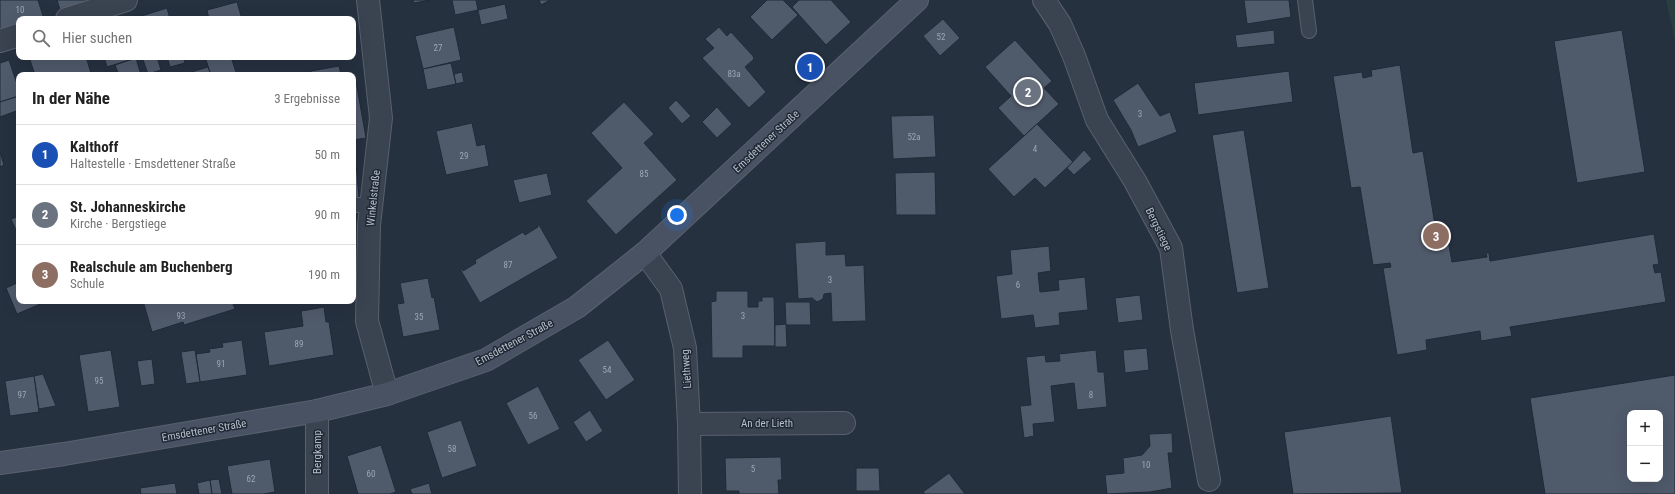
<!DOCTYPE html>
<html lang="de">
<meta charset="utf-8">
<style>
body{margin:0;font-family:"Roboto Condensed",sans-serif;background:#f2f2f2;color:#222}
.controls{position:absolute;right:12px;bottom:12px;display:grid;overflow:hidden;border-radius:8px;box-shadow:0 4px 16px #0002}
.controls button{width:36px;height:36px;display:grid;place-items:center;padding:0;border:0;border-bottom:1px solid #e0e0e0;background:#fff;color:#222;font:20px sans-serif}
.you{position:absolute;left:677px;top:215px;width:14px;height:14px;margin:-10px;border:3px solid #fff;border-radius:50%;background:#1a73e8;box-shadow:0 0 0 6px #1a73e833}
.badge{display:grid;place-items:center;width:26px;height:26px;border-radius:50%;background:#db2777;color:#fff;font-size:13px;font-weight:700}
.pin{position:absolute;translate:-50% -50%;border:2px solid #fff;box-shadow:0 1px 4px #0006}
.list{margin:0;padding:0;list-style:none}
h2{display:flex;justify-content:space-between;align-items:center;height:52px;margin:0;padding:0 16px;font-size:17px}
h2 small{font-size:13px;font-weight:400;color:#767676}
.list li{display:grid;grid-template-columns:26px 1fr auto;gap:12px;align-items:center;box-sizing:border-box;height:60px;padding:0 16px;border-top:1px solid #e0e0e0}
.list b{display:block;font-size:15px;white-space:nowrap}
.list p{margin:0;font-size:13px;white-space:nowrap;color:#767676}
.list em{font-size:13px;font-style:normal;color:#767676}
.icon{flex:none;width:22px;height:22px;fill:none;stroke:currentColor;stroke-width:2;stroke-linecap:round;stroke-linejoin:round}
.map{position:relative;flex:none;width:1675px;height:494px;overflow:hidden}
.search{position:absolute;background:#fff;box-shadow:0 4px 16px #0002;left:16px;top:16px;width:340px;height:44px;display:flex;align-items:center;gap:10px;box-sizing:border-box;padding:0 14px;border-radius:8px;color:#767676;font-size:15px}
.panel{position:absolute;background:#fff;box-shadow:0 4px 16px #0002;left:16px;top:72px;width:340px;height:232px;border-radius:8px}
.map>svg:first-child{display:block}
</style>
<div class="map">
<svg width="1675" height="494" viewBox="0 0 1675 494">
<rect width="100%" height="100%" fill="#263140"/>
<!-- green -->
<path fill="#283e41" d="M1666,0H1675V41Z"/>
<!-- building -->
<g fill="#4f5a6b" stroke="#212a37" fill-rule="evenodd">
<path d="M0,0H38L44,19H19V27L0,33Z"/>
<path d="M57,0H102L61,13Z"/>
<path d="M413,0H430L414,3Z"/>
<path d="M452,0H476L478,10L455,15Z"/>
<path d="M539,0H550L541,5Z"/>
<path d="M767,0H783L798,15L772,40L750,17Z"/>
<path d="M799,0H831L851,22L826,45L792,7Z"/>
<path d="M1244,0H1289L1291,17L1247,24Z"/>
<path d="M237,2L242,19H209L207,10Z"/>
<path d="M505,4L508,19L481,25L478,10Z"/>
<path d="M167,8L170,19H132Z"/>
<path d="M943,19L960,38L940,56L923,36Z"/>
<path d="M454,27L461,60L423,69L415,36Z"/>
<path d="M719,27L727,36L731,32L753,56L754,59L745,67L766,92L749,108L702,58L714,48L705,39Z"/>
<path d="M1274,30L1275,44L1237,48L1235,35Z"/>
<path d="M1622,30L1645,172L1577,183L1554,41Z"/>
<path d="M1015,40L1052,81L1044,88L1059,104L1024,136L998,108L1011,96L985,67Z"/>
<path d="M29,57H86L91,73L86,75H35Z"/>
<path d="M104,57H139L107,67Z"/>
<path d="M142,57H157L161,70L148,74Z"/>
<path d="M167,57H183L185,63L170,67Z"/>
<path d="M205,57H231L237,75H211Z"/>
<path d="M136,58L141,75H119L115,65Z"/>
<path d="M9,60L19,90V96L0,102V63Z"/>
<path d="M451,63L456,84L427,90L423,69Z"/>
<path d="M1400,65L1413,153L1423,151L1436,231L1446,229L1452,262L1487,257L1486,253H1489L1490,261L1654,234L1659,264L1653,265L1655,273L1661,272L1666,302L1510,327L1512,336L1481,341L1480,331L1426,340L1427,350L1397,355L1383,268L1391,267L1390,263L1373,265L1360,187L1351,188L1333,76L1362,72L1363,78L1372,76L1371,70Z"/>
<path d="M339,66L341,75H312L311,71Z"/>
<path d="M208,67L211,75H195L194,71Z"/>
<path d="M1289,71L1293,102L1198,115L1194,83Z"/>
<path d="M462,72L464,82L456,84L454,74Z"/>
<path d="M353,81H356L366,138L353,140Z"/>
<path d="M1138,83L1160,116L1170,112L1177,132L1138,147L1131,130L1113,100Z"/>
<path d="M19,96V110L0,117V102Z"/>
<path d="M676,100L691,116L682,124L668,108Z"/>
<path d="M624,102L654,134L644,143L677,180L616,235L586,201L622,168L591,133Z"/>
<path d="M717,107L732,124L717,138L702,122Z"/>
<path d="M934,115L936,157L893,159L891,116Z"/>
<path d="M472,123L477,146L485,144L489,166L446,175L436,131Z"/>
<path d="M1037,124L1073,162L1045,188L1035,178L1014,197L988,169Z"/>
<path d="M1244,130L1269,288L1237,293L1212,135Z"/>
<path d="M1084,150L1092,159L1074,175L1067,168Z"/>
<path d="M0,152L4,165L0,167Z"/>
<path d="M353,163H356L359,198L353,199Z"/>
<path d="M935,172L936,215H896L895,173Z"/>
<path d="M547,173L552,195L519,203L513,180Z"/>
<path d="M19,216V237L11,219Z"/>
<path d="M538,223L558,258L480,303L460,269L461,268L463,271L476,263L475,260L523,232L525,235L538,227Z"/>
<path d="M826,241V255L845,254L846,266L864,265L866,321L832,322L831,293L824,294L823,299L817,302L812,298L798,299L795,243Z"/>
<path d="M1049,246L1051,271L1038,273L1040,292L1059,290L1058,280L1085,277L1088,310L1059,313L1060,325L1035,328L1033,315L1001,319L996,276L1012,274L1010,250Z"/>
<path d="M428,278L432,298L434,297L440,330L403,337L397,304L404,303L400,283Z"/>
<path d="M19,282V301H44L45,302L17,314L6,288Z"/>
<path d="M716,291H748V307H758V301H762V297H774L775,346H743V358H712L711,302L716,301Z"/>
<path d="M1140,295L1143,320L1118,323L1115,298Z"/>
<path d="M143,301H232L235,309L184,325L183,322L152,332Z"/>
<path d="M785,302H810L811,325H786Z"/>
<path d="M324,307L326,322H329L334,355L269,366L264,332L303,326L301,311Z"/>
<path d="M786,324L787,347H775V325Z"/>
<path d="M242,340L247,375L200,382L196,354L210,352L209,349L223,347L222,343Z"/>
<path d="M608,340L635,380L606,400L578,360Z"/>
<path d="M1147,348L1149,370L1125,373L1123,350Z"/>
<path d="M111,350L120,407L88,412L79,355Z"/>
<path d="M195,350L200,382L186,384L181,352Z"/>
<path d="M1096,350L1098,372H1104L1107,407L1077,410L1074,383L1051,386L1055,422L1033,424L1034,436L1024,438L1020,406L1031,405L1026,357L1045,355L1046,362L1060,361L1059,354Z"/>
<path d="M152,359L155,384L141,386L137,361Z"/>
<path d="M43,374L56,406L39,409L34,376Z"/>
<path d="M1675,375V494H1545L1530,398ZM1630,413H1660V479H1630Z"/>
<path d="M34,376L39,412L10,416L5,381Z"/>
<path d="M538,386L560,429L528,445L506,403Z"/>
<path d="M590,410L603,431L586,442L573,422Z"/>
<path d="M1391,416L1402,493L1293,494L1284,432Z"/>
<path d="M461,420L477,466L442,478L427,432Z"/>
<path d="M1172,433L1173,453H1168L1172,488L1150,492L1107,494L1105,475L1124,473L1123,458L1142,455L1150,446L1149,434Z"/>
<path d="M381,445L396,492L390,494H358L347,456Z"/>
<path d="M781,457L782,480H778L779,494H739V491H726L725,458Z"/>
<path d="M270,459L275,492L264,494H232L227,466Z"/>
<path d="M856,468H879L880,491H856Z"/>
<path d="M949,473L965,494H925L923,492Z"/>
<path d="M219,479L222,494H212L210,480Z"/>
<path d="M210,480L212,494H199L197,483Z"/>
<path d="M175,483L177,494H141L140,488Z"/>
<path d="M429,483L432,494H412L410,489Z"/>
</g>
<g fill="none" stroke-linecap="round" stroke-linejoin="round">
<!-- lane casing -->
<g stroke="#58616d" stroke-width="16">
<g id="lane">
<path d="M1305,0L1309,31"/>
<path d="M353,205H372"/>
</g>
</g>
<!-- street casing -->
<g stroke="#58616d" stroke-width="24">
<g id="street">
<path d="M368,0L381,118L369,225L367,321L387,394"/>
<path d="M1044,0L1060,24L1074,56L1097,120L1135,181L1171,248L1182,330L1209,480"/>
<path d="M67,19L126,0"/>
<path d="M0,41L19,35"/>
<path d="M645,253L671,289L685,348L689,424L690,494"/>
<path d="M689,424L844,423"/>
<path d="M317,494V411"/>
</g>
</g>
<!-- secondary casing -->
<g stroke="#58616d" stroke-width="24">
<path id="secondary" d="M0,463L64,454L317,411L387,394L486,360L577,307L645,253L917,0"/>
</g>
<!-- lane -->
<use href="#lane" stroke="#3a4350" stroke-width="14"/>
<!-- street -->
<use href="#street" stroke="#3a4350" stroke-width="22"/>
<!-- secondary -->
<use href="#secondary" stroke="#495263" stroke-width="22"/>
</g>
<g text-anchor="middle" stroke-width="3" stroke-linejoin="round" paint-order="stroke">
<!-- number labels -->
<g font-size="9" fill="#9da6b2">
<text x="20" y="13">10</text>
<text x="941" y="40">52</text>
<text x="438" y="51">27</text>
<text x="734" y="77">83a</text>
<text x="1140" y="117">3</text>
<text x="914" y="140">52a</text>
<text x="1035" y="152">4</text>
<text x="464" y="159">29</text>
<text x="644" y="177">85</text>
<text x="508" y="268">87</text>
<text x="830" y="283">3</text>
<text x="1018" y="288">6</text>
<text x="181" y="319">93</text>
<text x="743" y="319">3</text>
<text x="419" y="320">35</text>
<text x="299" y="347">89</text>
<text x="221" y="367">91</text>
<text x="607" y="373">54</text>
<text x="99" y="384">95</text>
<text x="22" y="398">97</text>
<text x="1091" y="398">8</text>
<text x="533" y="419">56</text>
<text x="452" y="452">58</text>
<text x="1146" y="468">10</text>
<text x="753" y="472">5</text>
<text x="371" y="477">60</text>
<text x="251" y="482">62</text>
</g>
<!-- street labels -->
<g font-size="11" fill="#b7bfca" stroke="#1f2835">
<text transform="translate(766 141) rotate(-43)" y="4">Emsdettener Straße</text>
<text transform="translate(373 198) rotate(-84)" y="4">Winkelstraße</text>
<text transform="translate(1159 229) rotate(64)" y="4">Bergstiege</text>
<text transform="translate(514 342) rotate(-28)" y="4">Emsdettener Straße</text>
<text transform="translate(686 369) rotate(-94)" y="4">Liethweg</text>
<text x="767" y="427">An der Lieth</text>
<text transform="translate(204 430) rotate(-10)" y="4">Emsdettener Straße</text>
<text transform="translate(317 452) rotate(-90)" y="4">Bergkamp</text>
</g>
</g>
</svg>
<div class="controls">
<button>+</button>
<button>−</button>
</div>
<div class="you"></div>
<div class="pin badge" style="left:810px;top:67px;background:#1a4fb4">1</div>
<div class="pin badge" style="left:1028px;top:92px;background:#6b7280">2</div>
<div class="pin badge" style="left:1436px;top:236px;background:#8d6e63">3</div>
<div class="search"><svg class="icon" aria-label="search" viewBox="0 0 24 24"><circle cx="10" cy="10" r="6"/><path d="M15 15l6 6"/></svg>Hier suchen</div>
<section class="panel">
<h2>In der Nähe<small>3 Ergebnisse</small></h2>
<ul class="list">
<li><span class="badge" style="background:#1a4fb4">1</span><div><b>Kalthoff</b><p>Haltestelle · Emsdettener Straße</p></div><em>50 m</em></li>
<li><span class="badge" style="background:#6b7280">2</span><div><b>St. Johanneskirche</b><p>Kirche · Bergstiege</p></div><em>90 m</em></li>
<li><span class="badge" style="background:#8d6e63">3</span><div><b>Realschule am Buchenberg</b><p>Schule</p></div><em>190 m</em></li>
</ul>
</section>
</div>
